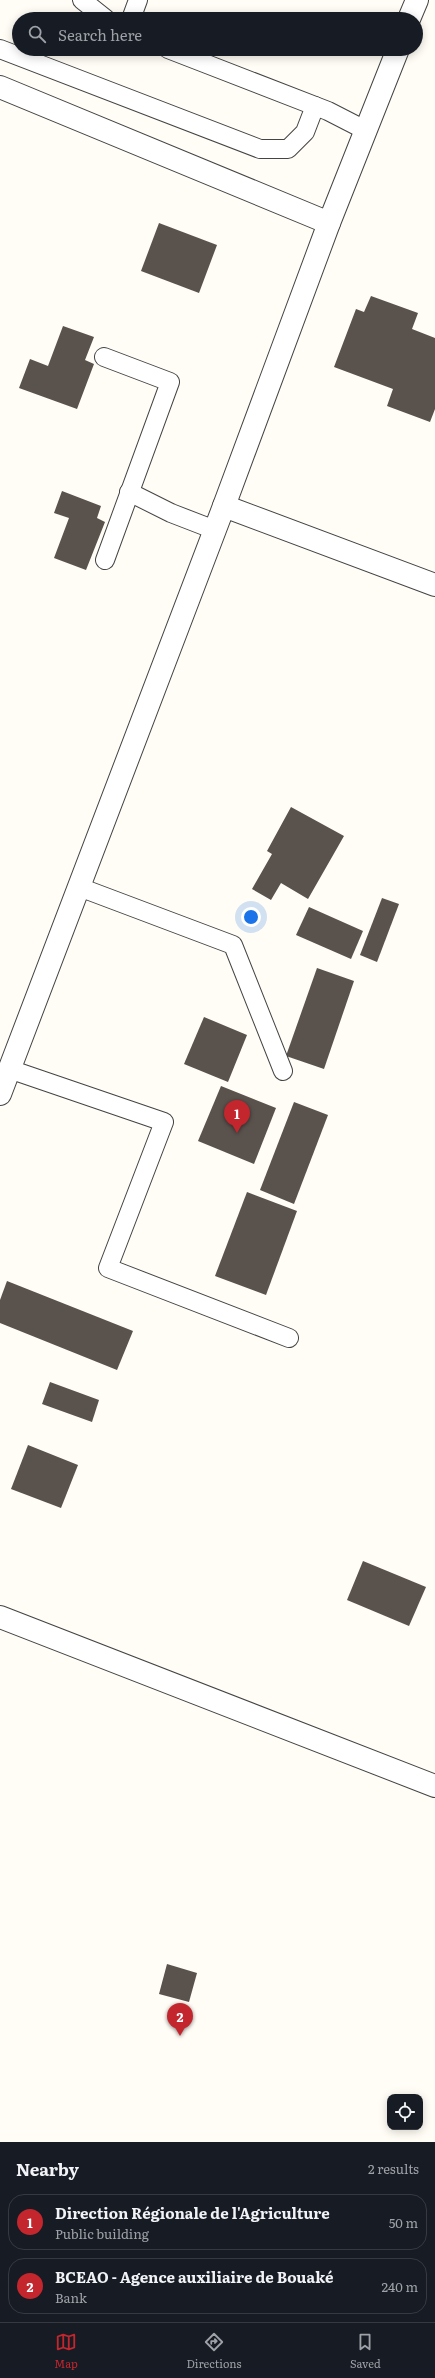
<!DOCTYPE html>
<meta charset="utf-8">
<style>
body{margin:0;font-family:Literata,serif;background:#242831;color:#f1f3f6}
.controls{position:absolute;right:12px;bottom:12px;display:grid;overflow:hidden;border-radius:8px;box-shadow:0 2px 10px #0003}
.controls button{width:36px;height:36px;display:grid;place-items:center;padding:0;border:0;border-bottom:1px solid #363941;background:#171b24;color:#f1f3f6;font:20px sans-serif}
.you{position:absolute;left:251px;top:917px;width:14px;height:14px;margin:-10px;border:3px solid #fff;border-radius:50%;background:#1a73e8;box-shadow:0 0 0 6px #1a73e833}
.badge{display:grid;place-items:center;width:26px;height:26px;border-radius:50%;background:#c4262e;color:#fff;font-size:13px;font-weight:700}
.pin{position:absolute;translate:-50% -33px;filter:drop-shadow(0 1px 2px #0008)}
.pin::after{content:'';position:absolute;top:21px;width:14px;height:12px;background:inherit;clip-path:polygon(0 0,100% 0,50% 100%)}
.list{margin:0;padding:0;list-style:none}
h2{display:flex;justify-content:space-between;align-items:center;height:52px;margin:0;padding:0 16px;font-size:17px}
h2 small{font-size:13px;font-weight:400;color:#9ea1a6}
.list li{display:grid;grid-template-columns:26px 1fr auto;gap:12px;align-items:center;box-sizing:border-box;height:56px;margin:0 8px 8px;padding:0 8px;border:1px solid #363941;border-radius:16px}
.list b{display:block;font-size:15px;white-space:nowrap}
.list p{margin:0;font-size:13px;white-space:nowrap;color:#9ea1a6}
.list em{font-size:13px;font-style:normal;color:#9ea1a6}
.icon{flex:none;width:22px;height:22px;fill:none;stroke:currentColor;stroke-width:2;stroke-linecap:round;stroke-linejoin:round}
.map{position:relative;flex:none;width:435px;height:2142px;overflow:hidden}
.search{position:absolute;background:#171b24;box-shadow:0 2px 10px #0003;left:12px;right:12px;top:12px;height:44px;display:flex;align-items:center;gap:10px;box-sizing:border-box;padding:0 14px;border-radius:22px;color:#9ea1a6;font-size:15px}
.sheet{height:180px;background:#171b24}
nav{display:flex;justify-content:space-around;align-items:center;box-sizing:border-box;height:56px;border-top:1px solid #363941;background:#171b24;font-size:11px;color:#9ea1a6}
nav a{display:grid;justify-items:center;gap:2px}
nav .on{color:#c4262e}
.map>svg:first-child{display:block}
</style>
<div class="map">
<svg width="435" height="2142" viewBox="0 0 435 2142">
<rect width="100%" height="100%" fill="#fffdf5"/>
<!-- building -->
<g fill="#5a524d">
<path d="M159,223L217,245L199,293L141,271Z"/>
<path d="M371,296L418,313L412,329L435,338V409L430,422L387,406L393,389L334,367L356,309L364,312Z"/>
<path d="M63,326L94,337L85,360L94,364L77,409L19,388L30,359L48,366Z"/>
<path d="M62,491L101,506L97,518L105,522L86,570L54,558L69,518L54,513Z"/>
<path d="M291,807L344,836L308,899L281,883L271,900L252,889L272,854L267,851Z"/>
<path d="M382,898L399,904L377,962L360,955Z"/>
<path d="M309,907L363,931L351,959L296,935Z"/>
<path d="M317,968L354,981L324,1069L286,1056Z"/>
<path d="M204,1017L247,1035L228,1082L184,1064Z"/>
<path d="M221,1086L276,1108L254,1164L198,1141Z"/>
<path d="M294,1102L328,1115L294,1204L260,1190Z"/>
<path d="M247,1192L297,1211L266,1295L215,1276Z"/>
<path d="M7,1281L133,1331L117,1370L0,1323V1300Z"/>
<path d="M50,1382L99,1400L92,1422L42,1404Z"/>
<path d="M28,1445L78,1465L61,1508L11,1489Z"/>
<path d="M363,1561L426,1587L409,1626L347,1600Z"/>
<path d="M167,1964L197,1973L189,2002L159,1994Z"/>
</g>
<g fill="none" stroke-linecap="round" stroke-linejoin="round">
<!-- service casing -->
<g stroke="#444" stroke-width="20">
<g id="service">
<path d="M82,0L106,19"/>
<path d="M131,19L138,0"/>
<path d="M0,49L260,149H288L305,132L315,106"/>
<path d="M168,49L328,111L367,131"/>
<path d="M104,357L170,382L105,560"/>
<path d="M129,492L171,513L215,530"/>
<path d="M79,887L233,945L283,1071"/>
<path d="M9,1069L164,1122L108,1268L289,1338"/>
</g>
</g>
<!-- minor casing -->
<g stroke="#444" stroke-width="24">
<g id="minor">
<path d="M409,19L417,0"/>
<path d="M0,87L329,223"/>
<path d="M224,506L435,585"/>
<path d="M0,1094L224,506L329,223L398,49"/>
<path d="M0,1617L435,1786"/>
</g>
</g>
<!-- service -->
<use href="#service" stroke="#fff" stroke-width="18"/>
<!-- minor -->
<use href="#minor" stroke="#fff" stroke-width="22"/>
</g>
</svg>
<div class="controls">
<button><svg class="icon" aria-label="locate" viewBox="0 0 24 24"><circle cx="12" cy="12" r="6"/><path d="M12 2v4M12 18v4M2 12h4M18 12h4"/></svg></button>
</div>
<div class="you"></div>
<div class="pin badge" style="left:237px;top:1133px">1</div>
<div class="pin badge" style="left:180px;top:2036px">2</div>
<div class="search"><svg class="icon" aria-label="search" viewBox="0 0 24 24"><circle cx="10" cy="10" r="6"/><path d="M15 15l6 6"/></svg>Search here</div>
</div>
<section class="sheet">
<h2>Nearby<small>2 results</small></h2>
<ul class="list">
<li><span class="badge">1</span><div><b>Direction Régionale de l'Agriculture</b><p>Public building</p></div><em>50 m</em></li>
<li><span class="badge">2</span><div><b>BCEAO - Agence auxiliaire de Bouaké</b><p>Bank</p></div><em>240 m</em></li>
</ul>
</section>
<nav>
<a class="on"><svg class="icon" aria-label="map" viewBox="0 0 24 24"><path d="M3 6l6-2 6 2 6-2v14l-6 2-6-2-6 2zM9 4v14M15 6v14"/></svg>Map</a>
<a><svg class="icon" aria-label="directions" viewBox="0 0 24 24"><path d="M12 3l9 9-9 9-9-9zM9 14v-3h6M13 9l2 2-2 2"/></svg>Directions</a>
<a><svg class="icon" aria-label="saved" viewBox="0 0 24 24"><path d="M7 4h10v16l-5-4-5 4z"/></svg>Saved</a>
</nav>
